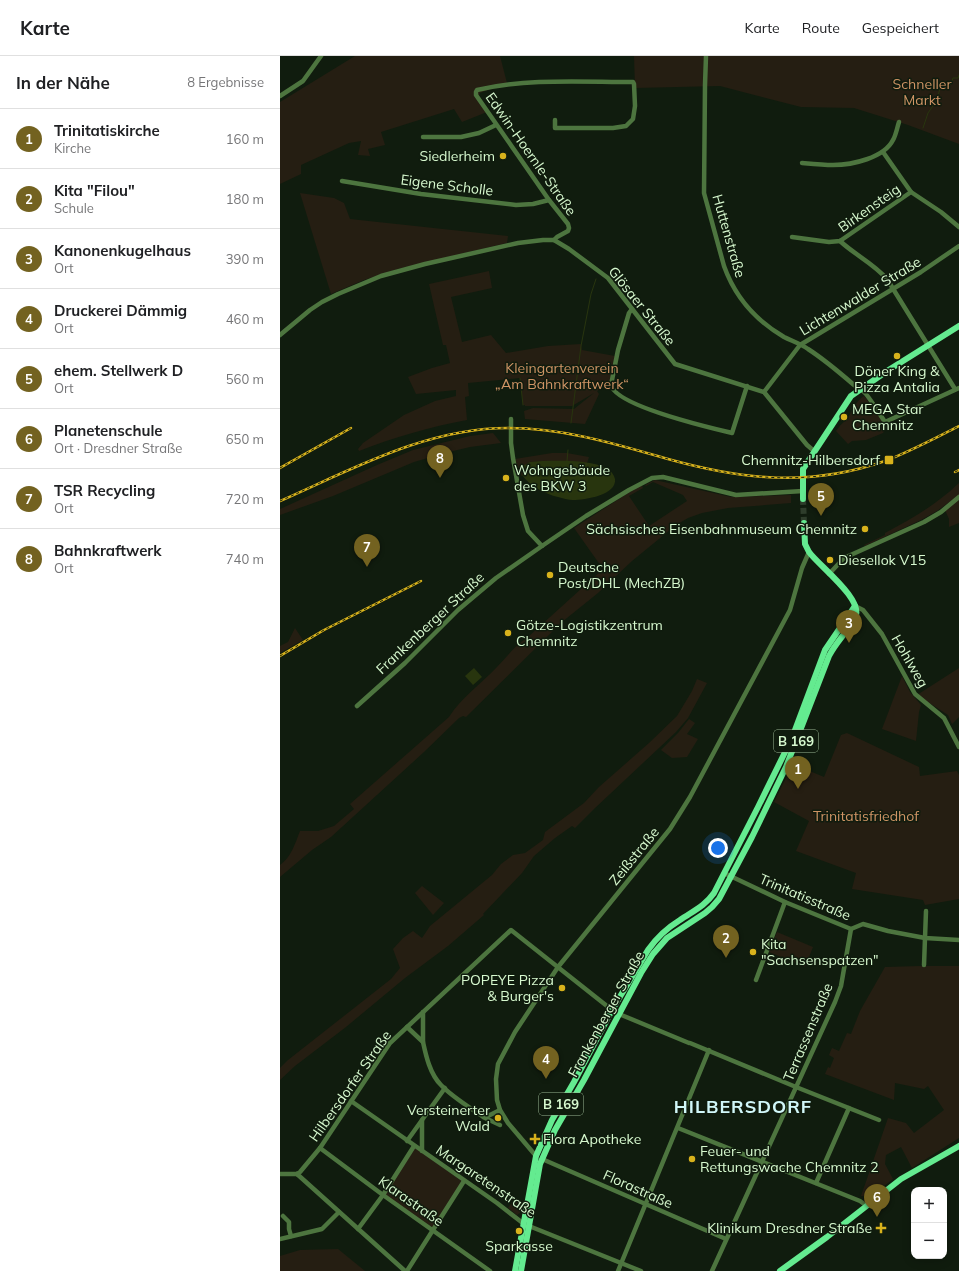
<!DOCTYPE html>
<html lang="de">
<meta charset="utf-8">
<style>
body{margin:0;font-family:Mulish,sans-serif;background:#f6f6f6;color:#202124}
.controls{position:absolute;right:12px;bottom:12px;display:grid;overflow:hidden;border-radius:8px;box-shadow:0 2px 10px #0003}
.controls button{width:36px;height:36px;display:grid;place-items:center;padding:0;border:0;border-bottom:1px solid #e0e0e0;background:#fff;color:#202124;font:20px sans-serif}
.you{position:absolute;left:438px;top:792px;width:14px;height:14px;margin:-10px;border:3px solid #fff;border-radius:50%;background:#1a73e8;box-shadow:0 0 0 6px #1a73e833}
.badge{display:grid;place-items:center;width:26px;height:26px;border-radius:50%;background:#736220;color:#fff;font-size:13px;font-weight:700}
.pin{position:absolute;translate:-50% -33px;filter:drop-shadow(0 1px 2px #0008)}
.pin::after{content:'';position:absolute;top:21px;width:14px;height:12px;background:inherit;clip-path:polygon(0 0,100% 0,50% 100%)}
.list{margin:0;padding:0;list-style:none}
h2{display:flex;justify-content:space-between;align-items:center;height:52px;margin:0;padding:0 16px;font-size:17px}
h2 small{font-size:13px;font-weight:400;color:#757577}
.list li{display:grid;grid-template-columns:26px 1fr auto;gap:12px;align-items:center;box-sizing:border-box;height:60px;padding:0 16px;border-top:1px solid #e0e0e0}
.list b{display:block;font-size:15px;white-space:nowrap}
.list p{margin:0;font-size:13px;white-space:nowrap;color:#757577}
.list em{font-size:13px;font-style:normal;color:#757577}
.map{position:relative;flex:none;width:679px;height:1215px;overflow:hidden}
header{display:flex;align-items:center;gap:24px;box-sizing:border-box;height:56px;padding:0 20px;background:#fff;border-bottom:1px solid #e0e0e0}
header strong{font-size:19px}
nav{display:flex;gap:22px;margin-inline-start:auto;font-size:14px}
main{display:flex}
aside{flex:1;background:#fff}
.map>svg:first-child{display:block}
</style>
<header>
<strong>Karte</strong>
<nav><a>Karte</a><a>Route</a><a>Gespeichert</a></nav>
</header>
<main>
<aside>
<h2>In der Nähe<small>8 Ergebnisse</small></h2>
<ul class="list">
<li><span class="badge">1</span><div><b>Trinitatiskirche</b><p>Kirche</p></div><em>160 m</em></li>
<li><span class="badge">2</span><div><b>Kita &quot;Filou&quot;</b><p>Schule</p></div><em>180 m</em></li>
<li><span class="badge">3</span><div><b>Kanonenkugelhaus</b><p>Ort</p></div><em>390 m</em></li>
<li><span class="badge">4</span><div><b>Druckerei Dämmig</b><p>Ort</p></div><em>460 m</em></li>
<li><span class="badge">5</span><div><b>ehem. Stellwerk D</b><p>Ort</p></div><em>560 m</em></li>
<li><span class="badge">6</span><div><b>Planetenschule</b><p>Ort · Dresdner Straße</p></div><em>650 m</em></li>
<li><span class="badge">7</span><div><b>TSR Recycling</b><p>Ort</p></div><em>720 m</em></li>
<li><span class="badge">8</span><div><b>Bahnkraftwerk</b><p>Ort</p></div><em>740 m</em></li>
</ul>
</aside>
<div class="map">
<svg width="679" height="1215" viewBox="0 0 679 1215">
<rect width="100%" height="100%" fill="#101c0e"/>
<!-- green -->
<g fill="#251e12">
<path d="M75,0H220L227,27L200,37L199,40L207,56L182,66L174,53L101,76L105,89L88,93L90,100L78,99L81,85L69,87L21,109V118L0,128V46Z"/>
<path d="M354,0H679V88L628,69L574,52L521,51L440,30L355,32Z"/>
<path d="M20,137L54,142L64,147L70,163L228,180L227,187L118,213L84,224L51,238Z"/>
<path d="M209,215L212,232L171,241L182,286L211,279L226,297L268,290L301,288L302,294L335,300L330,327L317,335L319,338L305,368L245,363L244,355L253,352L294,353L314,337L292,350H245V349H243L240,322L188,327L189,340L185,341L187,364C150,371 114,381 79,395L78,393L83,387L124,359L155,345L176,340V334L136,338L128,321L152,312L170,307L166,289H163L149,228Z"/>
<path d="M584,340L602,363L606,372L603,377L586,384L572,385L568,388L556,375C560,369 563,367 567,363C573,354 575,346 584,340Z"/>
<path d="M213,377L221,387L190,391L165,397L134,406L53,440L0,459V453L97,409L133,394L190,380Z"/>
<path d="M272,397H287L309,401L307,407L287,405L250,406L244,418L241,420L235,403Z"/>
<path d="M375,424L451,441L511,439V447L448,452L422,457L408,462L396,469L352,505L318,537L282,566L186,661L183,660L179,662L144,696L51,781L32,794L0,821V809C11,801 15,788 20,775H38L54,770L74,753L70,748L169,661C181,642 201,628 217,611C227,601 235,589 248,581L323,513L294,472L359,430H362L363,432L349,440L369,470L407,445L403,439L373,426L366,430L365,429Z"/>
<path d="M679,427V439L657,455L641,464L585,490L584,489L605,479V477C633,462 656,449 679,427Z"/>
<path d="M679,443V467L669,471V463L665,454Z"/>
<path d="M15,572L23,584L0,597V590L8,586Z"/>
<path d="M679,612V661L672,668L668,659L637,639Z"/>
<path d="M622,620L630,636L641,649L639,656L636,685L602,673Z"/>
<path d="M417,623L427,627L408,662L396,676L314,753L295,772L292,770L275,782L254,800L242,817L203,858L204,859L168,890L125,922L66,971L15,1010L0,1024V1012L8,1004L111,923L120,912L113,893L123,882L133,875L142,882L150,870L212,819L221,808L233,799L245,797L263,784L265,776L304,747L319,731L369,687L397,660L412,635Z"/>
<path d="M409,663L415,667L407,678L418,683L407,701L392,702L381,694L398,677Z"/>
<path d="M567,677L639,711L640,720L677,715L679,719V843L645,849L643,844L572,833L576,817L516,795L529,765L494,746L513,708L544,721L561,679Z"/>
<path d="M142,830L164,847L153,859L135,837Z"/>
<path d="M497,876L533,891L525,911L489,896Z"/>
<path d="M641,910H679V1082L632,1112L621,1091L606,1099L605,1108L613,1123L590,1141L581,1140L608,1062L626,1067L634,1077L664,1054L648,1030L644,1033L615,1027L614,1044L545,1018L548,1011L550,1012L554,1002L549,999L552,992L559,995L567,977L571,978L580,955L605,911Z"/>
<path d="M134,1091L182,1125L153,1172L105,1139Z"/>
<path d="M232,1146H242L240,1157L237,1159L228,1152Z"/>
<path d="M58,1193L85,1215H0V1200L20,1194Z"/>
</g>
<!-- water -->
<g fill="#28350e">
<path d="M262,405C283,405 308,403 328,413C331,415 334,419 335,423C337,439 305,444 293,444C288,444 283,442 278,441C265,438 250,430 242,419L244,418L243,414V410L250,406Z"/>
<path d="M194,612L202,621L193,629L185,620Z"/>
</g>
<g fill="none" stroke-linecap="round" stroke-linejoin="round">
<!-- stream -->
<g stroke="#28350e" stroke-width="1">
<path d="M643,72L648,57L657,44L660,32L671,28L673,22H678L679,19"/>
<path d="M240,322L243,349"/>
<path d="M291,367L301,290L311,238L316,223"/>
<path d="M287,405L288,394"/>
</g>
<!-- major-tunnel -->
<path stroke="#2e3d2b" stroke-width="6" stroke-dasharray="6 3" stroke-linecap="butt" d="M523,443L524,467"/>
<!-- minor -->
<g stroke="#4d753f" stroke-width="4.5">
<path d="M426,0L425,29L424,137L444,210C455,241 475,264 504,281C512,285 521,288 528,293C545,304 559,316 574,329C578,332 583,334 586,338C593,347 599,357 605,366L679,332"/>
<path d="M0,40L23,25L41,0"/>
<path d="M143,81H181L199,77L216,69"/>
<path d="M603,96L631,136L661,156L679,171"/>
<path d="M522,107C533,108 543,109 553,109C572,109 604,102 613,84C616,79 617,72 619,66"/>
<path d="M62,125L141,138L236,149L253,148L269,144"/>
<path d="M512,181L549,186L560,185L631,136"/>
<path d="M274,184L277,181L288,175L289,172L288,168L269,144L196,39V36L197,34C248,22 301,26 353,26L354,28L355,50L353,63L346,70L333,72H275V64"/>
<path d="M560,185C575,199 593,207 607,223L675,333"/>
<path d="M352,253L349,257L338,294L331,329C336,350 431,372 452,377L467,330"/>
<path d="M0,279L30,254L42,246L58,238L101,220L145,208L238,187L263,184H274L289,193L328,222L395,308L484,336L527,389L534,395"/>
<path d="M484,336L520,289L641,216L679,190"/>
<path d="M231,363V387L233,402L243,459L248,475L262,490L306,460L349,434L372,422L383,421L456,439L523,435"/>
<path d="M549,518L564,502L644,466L661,456L679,441"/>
<path d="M575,550L583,554L602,578L635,638L664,662L679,691"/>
<path d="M77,650L125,607L178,554L216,522L262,490"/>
<path d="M444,817L505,846L571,873L583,868L608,875L645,882L679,884"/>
<path d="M644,909L646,855"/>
<path d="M476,924L505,846"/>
<path d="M127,971L143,986V956"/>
<path d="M143,986C146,1000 150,1018 161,1029C171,1040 189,1051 202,1060H208L220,1054"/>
<path d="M410,987L516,1031L599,1064"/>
<path d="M71,1045L217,1147L244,1168L361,1215"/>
<path d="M203,1061L220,1069"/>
<path d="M142,1064L165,1032"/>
<path d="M398,1072L580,1145L587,1150"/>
<path d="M127,1085L142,1064V1095"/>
<path d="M40,1092L103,1139L210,1215"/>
<path d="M256,1100L228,1067L220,1054L217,1044L216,1023L218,1008L235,976L278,911L390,773L410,741L510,554L522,512L529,496"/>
<path d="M262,1103L446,1183"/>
<path d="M0,1118H17"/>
<path d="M17,1118L20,1116L40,1092L110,987L231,874L332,954L339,958L409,987"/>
<path d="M17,1118L125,1215"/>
<path d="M536,1127L569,1052"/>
<path d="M3,1160L9,1166V1173L11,1180"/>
<path d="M78,1173L103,1139L134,1090"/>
<path d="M0,1183L42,1173L59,1156"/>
<path d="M127,1215L184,1125"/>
<path d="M338,1215L429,994"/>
<path d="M432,1215L555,946L561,930L571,873"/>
</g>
<!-- major -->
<g stroke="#64eb90" stroke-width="6">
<path d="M523,443V413L571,340L607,315L679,270"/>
<path d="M235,1215L256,1100L272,1064L294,1026L332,954L368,894C377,881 387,872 400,864C413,855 425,850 434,837L478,751L512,682L545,594L575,550"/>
<path d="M241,1215L260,1108L275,1074L304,1024L361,917L373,898L387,882L425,857L432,851L439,843L472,781L506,711L549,600C556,586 568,575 575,562C585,544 539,510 529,496L525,488L524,467"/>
<path d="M500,1215L547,1181L621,1123L679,1090"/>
</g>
<!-- rail casing -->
<g stroke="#d8b21c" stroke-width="2.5">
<g id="rail">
<path d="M0,412L71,372"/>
<path d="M675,416L679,414"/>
<path d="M0,445C73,413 146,372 228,372C284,372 336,388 388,403C463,424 530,431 605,405C631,395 655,382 679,370"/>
<path d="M0,600L44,574L141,525"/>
</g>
</g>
<!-- rail -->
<use href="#rail" stroke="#101c0e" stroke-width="1" stroke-dasharray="3" stroke-linecap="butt"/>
</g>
<!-- markers -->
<g fill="#d8b21c" stroke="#101c0e" stroke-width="1.5">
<circle cx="223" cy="100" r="4"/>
<circle cx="617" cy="300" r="4"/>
<circle cx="564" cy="361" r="4"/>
<rect x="604" y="399" width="10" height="10" rx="2"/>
<circle cx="226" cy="422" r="4"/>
<circle cx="585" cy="473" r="4"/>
<circle cx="550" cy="504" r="4"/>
<circle cx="270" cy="519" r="4"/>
<circle cx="228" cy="577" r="4"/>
<circle cx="473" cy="896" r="4"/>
<circle cx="282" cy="932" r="4"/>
<circle cx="218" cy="1062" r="4"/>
<path d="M253 1077h4v4h4v4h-4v4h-4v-4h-4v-4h4z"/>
<circle cx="412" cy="1103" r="4"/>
<path d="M599 1166h4v4h4v4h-4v4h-4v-4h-4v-4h4z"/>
<circle cx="239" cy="1175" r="4"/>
</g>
<g text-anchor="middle" stroke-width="3" stroke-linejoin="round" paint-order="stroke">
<!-- shield labels -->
<g fill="#101c0e" stroke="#9bb795" stroke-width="1">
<rect x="494" y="674" width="44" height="22" rx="3"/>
<rect x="259" y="1037" width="44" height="22" rx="3"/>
</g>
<g font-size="13" font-weight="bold" fill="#d7f9cf">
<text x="516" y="690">B 169</text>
<text x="281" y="1053">B 169</text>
</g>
<!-- park labels -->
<g font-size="14" fill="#cf9465" stroke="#101c0e">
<text x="642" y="33">Schneller<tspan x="642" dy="16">Markt</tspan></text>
<text x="282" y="317">Kleingartenverein<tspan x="282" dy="16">„Am Bahnkraftwerk“</tspan></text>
<text x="586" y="765">Trinitatisfriedhof</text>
</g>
<!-- street labels -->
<g font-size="14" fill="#d7f9cf" stroke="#101c0e">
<text transform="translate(251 98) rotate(55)" y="5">Edwin-Hoernle-Straße</text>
<text transform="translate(167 129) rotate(7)" y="5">Eigene Scholle</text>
<text transform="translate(589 152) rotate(-35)" y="5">Birkensteig</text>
<text transform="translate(449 180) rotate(74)" y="5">Huttenstraße</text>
<text transform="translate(580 240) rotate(-31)" y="5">Lichtenwalder Straße</text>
<text transform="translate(362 250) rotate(51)" y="5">Glösaer Straße</text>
<text transform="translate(150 567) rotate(-43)" y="5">Frankenberger Straße</text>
<text transform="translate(630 605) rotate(60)" y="5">Hohlweg</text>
<text transform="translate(354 800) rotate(-51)" y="5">Zeißstraße</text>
<text transform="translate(525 841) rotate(23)" y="5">Trinitatisstraße</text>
<text transform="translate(326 958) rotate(-61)" y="5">Frankenberger Straße</text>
<text transform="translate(528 976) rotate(-67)" y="5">Terrassenstraße</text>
<text transform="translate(70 1030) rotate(-55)" y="5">Hilbersdorfer Straße</text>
<text transform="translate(206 1125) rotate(34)" y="5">Margaretenstraße</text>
<text transform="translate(358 1133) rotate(24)" y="5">Florastraße</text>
<text transform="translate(131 1145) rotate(35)" y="5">Klarastraße</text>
</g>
<!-- poi labels -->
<g font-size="14" fill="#d7f9cf" stroke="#101c0e" text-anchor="start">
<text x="215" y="105" text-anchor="end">Siedlerheim</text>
<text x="617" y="320" text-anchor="middle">Döner King &amp;<tspan x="617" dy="16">Pizza Antalia</tspan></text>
<text x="572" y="358">MEGA Star<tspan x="572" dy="16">Chemnitz</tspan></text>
<text x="600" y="409" text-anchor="end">Chemnitz-Hilbersdorf</text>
<text x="234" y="419">Wohngebäude<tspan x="234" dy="16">des BKW 3</tspan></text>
<text x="577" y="478" text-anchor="end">Sächsisches Eisenbahnmuseum Chemnitz</text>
<text x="558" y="509">Diesellok V15</text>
<text x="278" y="516">Deutsche<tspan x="278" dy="16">Post/DHL (MechZB)</tspan></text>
<text x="236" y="574">Götze-Logistikzentrum<tspan x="236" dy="16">Chemnitz</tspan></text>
<text x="481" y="893">Kita<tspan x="481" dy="16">"Sachsenspatzen"</tspan></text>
<text x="274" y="929" text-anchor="end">POPEYE Pizza<tspan x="274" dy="16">&amp; Burger's</tspan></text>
<text x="210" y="1059" text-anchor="end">Versteinerter<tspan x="210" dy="16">Wald</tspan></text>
<text x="263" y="1088">Flora Apotheke</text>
<text x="420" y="1100">Feuer- und<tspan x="420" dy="16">Rettungswache Chemnitz 2</tspan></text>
<text x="592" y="1177" text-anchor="end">Klinikum Dresdner Straße</text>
<text x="239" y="1195" text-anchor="middle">Sparkasse</text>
</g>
<!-- district labels -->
<g font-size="18" font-weight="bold" letter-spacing="1" fill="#d1f7f9" stroke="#101c0e">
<text x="463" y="1057">HILBERSDORF</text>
</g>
</g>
</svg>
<div class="controls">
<button>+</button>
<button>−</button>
</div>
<div class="you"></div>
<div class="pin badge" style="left:518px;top:733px">1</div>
<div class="pin badge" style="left:446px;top:902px">2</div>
<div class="pin badge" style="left:569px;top:587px">3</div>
<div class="pin badge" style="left:266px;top:1023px">4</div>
<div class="pin badge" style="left:541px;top:460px">5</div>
<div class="pin badge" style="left:597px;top:1161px">6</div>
<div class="pin badge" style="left:87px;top:511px">7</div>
<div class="pin badge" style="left:160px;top:422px">8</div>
</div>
</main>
